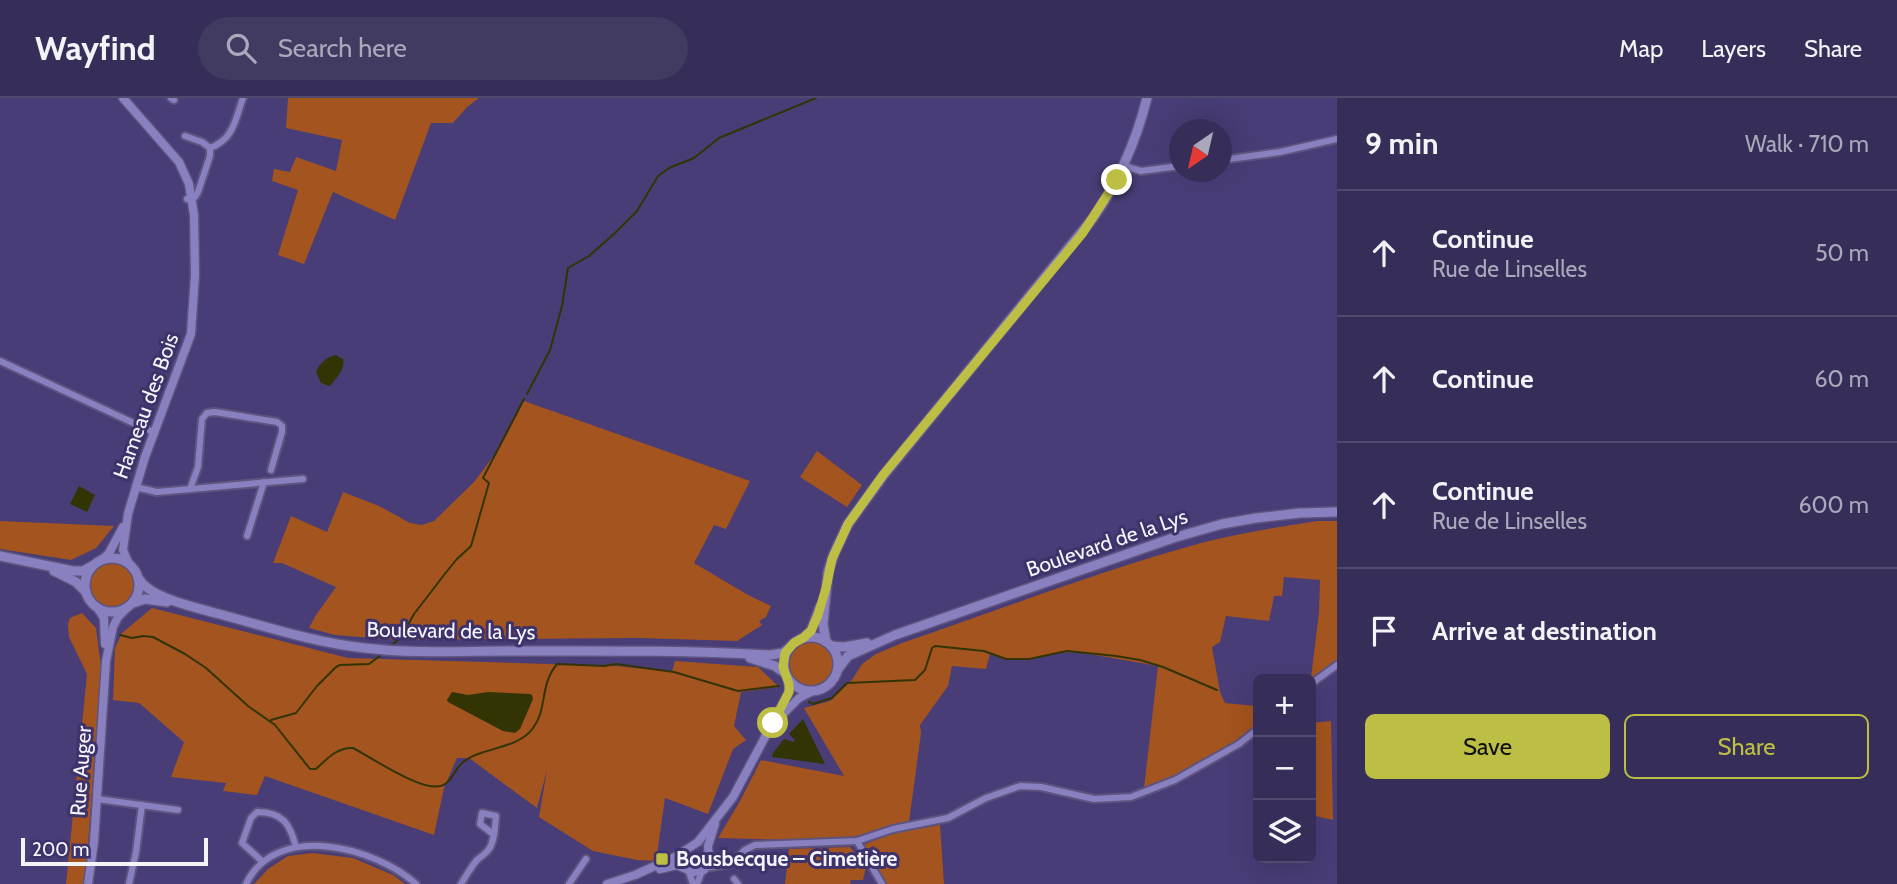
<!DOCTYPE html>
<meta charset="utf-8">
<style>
body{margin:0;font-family:Cabin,sans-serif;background:#413a61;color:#f1f3f6}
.controls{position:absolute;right:21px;bottom:21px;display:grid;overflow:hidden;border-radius:10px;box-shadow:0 7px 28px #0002}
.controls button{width:63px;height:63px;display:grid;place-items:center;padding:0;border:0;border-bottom:2px solid #504a6e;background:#362e58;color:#f1f3f6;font:35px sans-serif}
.compass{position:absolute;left:1169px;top:21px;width:63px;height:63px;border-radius:50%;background:#362e58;box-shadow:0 7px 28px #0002;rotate:214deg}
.scale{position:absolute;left:21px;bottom:18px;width:187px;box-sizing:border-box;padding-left:7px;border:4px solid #f4f4fb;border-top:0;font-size:19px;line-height:24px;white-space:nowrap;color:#f4f4fb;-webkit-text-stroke:5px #3e326a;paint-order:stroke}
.stop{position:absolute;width:21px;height:21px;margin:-16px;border:5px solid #bcbf43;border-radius:50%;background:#fff}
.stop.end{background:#bcbf43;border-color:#fff;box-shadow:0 2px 7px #0008}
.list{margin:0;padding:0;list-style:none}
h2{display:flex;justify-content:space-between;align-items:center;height:91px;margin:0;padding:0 28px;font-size:30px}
h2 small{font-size:23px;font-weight:400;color:#aaa8ba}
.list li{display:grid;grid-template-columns:46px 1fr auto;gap:21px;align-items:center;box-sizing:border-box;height:126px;padding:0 28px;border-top:2px solid #504a6e}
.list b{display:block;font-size:26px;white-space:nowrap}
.list p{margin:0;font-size:23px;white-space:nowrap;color:#aaa8ba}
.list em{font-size:23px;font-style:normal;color:#aaa8ba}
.actions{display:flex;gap:14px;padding:21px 28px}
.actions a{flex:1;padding:16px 0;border:2px solid #bcbf43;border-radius:10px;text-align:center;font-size:24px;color:#bcbf43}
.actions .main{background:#bcbf43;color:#111}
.icon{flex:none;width:38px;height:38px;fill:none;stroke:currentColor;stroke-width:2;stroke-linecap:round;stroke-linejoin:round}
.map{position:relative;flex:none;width:1337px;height:786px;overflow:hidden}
header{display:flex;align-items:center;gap:42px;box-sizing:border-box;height:98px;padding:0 35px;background:#362e58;border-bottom:2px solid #504a6e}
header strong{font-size:33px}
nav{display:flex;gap:38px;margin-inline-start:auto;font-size:24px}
.search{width:490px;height:63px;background:#413a61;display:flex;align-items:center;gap:18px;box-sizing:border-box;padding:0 24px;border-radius:38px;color:#aaa8ba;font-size:26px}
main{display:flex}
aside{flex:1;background:#362e58}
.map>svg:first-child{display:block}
</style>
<header>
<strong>Wayfind</strong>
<div class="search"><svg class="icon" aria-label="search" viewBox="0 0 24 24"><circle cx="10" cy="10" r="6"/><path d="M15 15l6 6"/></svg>Search here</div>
<nav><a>Map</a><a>Layers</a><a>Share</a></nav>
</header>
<main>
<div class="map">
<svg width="1337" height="786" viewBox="0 0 1337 786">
<rect width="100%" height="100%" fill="#483d76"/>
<!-- green -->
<g fill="#a4541e">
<path d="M288,0H479L467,9L453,25H431L395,122L333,94L304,166L278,157L298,92L272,83L274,71L290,74L296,59L336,73L342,42L286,30Z"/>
<path d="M524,303L750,383L726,431L714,427L694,465L748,497L771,508L766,519L759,523L762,527L737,543L638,540L399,542L335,537L309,530L316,517L336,489L282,465H273L291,418L327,434L343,394L379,408L410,425L422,427L434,423L474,384L499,351Z"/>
<path d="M817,353L862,387L847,409L800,379Z"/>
<path d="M0,423L114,428L96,450L71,462L0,451Z"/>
<path d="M1317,423H1337V562L1311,580L1319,514L1320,482L1284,479L1282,498H1274L1269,523L1226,518L1220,544L1212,549L1220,594L1225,605L1256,608L1258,624C1228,654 1184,674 1144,690L1158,568L1078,554L1056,555L1029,562H1006L990,556L986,571L952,568L948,588L920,627L921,635L909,724L853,739L788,742L718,740L740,703L761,662L844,678L804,610L830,603L852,582L862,566L876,556L902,545C1001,511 1100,473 1201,445C1239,435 1278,429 1317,423Z"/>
<circle cx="113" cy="487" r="23"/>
<path d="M152,510L348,560L617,568L672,574L675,563L758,569L779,589L741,594L734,628L746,642L733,651L708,716L665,700L656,763L637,762L593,753L539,719L547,672L537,710L469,660H457L444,690L434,737L265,678L257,697L223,693L226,685L171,679L184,644L139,605L113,602L115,550L122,535Z"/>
<path d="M82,515L96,530L101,569L87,761L83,786H66L87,576L69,539L68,526L70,520Z"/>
<circle cx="811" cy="567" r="23"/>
<path d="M1331,623L1333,722L1311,717V625Z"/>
<path d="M940,727L944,786H886L863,747L893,735Z"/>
<path d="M850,749L866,769L863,782H851L850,786H785L789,751Z"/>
<path d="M312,755L353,760L393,777L405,786H254L268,771L288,758Z"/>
</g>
<!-- water -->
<g fill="#333404">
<path d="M336,257L343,261C346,270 336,281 330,288L321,285L316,274C320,265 326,259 336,257Z"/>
<path d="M79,388L95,397L87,414L70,406Z"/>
<path d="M452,594L468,597L488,594L530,596L532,597L533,601L520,631L515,635L503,633L448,604L447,602Z"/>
<path d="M803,621L825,666L772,659L773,655L784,641L793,644L795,642L789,636Z"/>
</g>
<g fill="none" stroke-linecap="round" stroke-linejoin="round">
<!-- stream -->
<g stroke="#333404" stroke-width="2">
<path d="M527,296L550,252L562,208L568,170L589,158L615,135L637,113L658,78L669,70L694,60L719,40L816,0"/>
<path d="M120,537L132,540L143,538L153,539L185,556L206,570L248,608L275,627L310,671H316C327,661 337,649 353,650C371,659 428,699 445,686C453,681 455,671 462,665C467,661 474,657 481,655C498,649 522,646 533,630C548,610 539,588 557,566L604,568L616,566L674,574L738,593L779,588"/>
<path d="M391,548L401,539L414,516L444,477L456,462L471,448L489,385L483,380L524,301"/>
<path d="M809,604L813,606L832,600L847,585L915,582L925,572L932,550L935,548L984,553L1006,561H1029L1067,553L1116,558L1140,562L1163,569L1217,592"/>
<path d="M271,622L296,615L317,588L336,569L340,567L369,566L381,557"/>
</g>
<!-- minor casing -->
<g stroke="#5e547f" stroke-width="10">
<g id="minor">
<path d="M171,0L174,2"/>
<path d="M185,38L202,44L210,50"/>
<path d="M210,50C234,41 235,22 243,0"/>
<path d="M1222,62L1280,54L1337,41"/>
<path d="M1124,68L1141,73L1180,68"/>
<path d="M187,101L195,99L198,94L210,58V50"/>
<path d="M0,263L155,335"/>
<path d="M135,389L157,394L303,381"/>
<path d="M190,391L198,369L202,321L207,315L215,314L277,324L282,328V334L271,372"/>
<path d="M247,438L264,384"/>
<path d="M1311,586L1337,567"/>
<path d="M97,701L178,712"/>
<path d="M857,743L882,786"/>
<path d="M263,764L242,745L251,720L257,714C283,714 290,726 296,749"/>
<path d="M705,770L730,766L745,752L755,747L857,743L893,731L948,720L986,700L1020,688L1041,689L1094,701L1131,699L1175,682L1239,646L1258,631"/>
<path d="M688,771L693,786"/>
<path d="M734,781L738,786"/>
<path d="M129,786L136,754L142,707"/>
<path d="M246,786C276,723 375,749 416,786"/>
<path d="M461,786C466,778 471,769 477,762C481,758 486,756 489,751C495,742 495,728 496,718L482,715L480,726L493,736"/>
<path d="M569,786L586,761"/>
<path d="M697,786L702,773"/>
</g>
</g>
<!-- tertiary casing -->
<g stroke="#5e547f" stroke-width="11">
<g id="tertiary">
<path d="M123,0L179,64L189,86L194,117L195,177L191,236L145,359L128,416L123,452L129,466"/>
<path d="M102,462L109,455L123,429"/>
<path d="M97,509L104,520L105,546"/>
<path d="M780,619L799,600L811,594"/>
<path d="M660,771L677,767L693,774L704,772L709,763L708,748L715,726"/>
<path d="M88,786L94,744L106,563L113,529L118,519L126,511"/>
<path d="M607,786L635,777L675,759L698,744L733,699L788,596L790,591L788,582"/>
</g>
</g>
<!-- secondary casing -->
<g stroke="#5e547f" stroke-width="12">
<g id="secondary">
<path d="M0,458L73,473H83L92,468"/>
<circle cx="112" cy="487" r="27"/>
<path d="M54,473L76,484L86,494"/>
<path d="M139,481C150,500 195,509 215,515C265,528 315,545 365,550C413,556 461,553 509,553C596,553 683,552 770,557L783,555L789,550"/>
<path d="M133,505L145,501L167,504"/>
<circle cx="811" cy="566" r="27"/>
<path d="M803,540L811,533L820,509"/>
<path d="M826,544L823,526L828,474L834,456L848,426L883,378L1093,120C1119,83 1136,44 1147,0"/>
<path d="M831,548L844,549L867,545"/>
<path d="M750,560L775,568L785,575"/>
<path d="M838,571L848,558L895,537L1173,440L1222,426L1256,420L1300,415L1337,414"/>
</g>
</g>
<!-- minor -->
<use href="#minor" stroke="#8980bf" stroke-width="6"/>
<!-- tertiary -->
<use href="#tertiary" stroke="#8980bf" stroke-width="8"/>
<!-- secondary -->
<use href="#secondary" stroke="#8980bf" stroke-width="9"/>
</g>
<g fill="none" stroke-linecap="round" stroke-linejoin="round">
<!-- route -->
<path stroke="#bcbf43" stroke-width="9" d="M773,625L789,594V586L783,569L785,555L794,545L803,540L811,533L818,517L826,490L832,461L848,426L883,377L1082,136L1117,82"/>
</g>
<!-- markers -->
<rect fill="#bcbf43" stroke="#3e326a" stroke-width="2.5" x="655" y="754" width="14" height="14" rx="3.5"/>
<g text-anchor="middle" stroke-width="6" stroke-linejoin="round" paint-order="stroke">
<!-- street labels -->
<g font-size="21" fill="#f4f4fb" stroke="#3e326a">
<text transform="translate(146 308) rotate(-70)" y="7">Hameau des Bois</text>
<text transform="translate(1107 445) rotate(-19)" y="7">Boulevard de la Lys</text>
<text transform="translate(451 533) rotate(1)" y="7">Boulevard de la Lys</text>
<text transform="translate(81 673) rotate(-86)" y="7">Rue Auger</text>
</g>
<!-- poi labels -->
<g font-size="21" font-weight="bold" fill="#f4f4fb" stroke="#3e326a" text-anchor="start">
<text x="676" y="768">Bousbecque – Cimetière</text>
</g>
</g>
</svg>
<div class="controls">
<button>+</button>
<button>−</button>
<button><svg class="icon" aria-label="layers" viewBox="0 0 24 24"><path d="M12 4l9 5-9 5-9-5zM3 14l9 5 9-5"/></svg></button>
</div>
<svg class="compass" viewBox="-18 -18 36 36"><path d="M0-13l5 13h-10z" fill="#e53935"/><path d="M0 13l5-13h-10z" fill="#aaa8ba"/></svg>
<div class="scale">200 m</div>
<div class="stop" style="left:773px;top:625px"></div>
<div class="stop end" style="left:1117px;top:82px"></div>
</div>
<aside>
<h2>9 min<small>Walk · 710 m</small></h2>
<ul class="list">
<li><svg class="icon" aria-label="ahead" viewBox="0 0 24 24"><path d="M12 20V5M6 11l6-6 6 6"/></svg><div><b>Continue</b><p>Rue de Linselles</p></div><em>50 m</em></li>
<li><svg class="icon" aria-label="ahead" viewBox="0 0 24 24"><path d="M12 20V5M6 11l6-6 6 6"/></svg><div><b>Continue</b></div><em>60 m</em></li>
<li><svg class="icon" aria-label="ahead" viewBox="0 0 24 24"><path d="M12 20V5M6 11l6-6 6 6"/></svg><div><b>Continue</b><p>Rue de Linselles</p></div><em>600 m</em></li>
<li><svg class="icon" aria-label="arrive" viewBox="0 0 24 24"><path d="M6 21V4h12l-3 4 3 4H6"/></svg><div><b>Arrive at destination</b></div></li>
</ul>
<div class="actions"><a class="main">Save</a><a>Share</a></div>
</aside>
</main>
